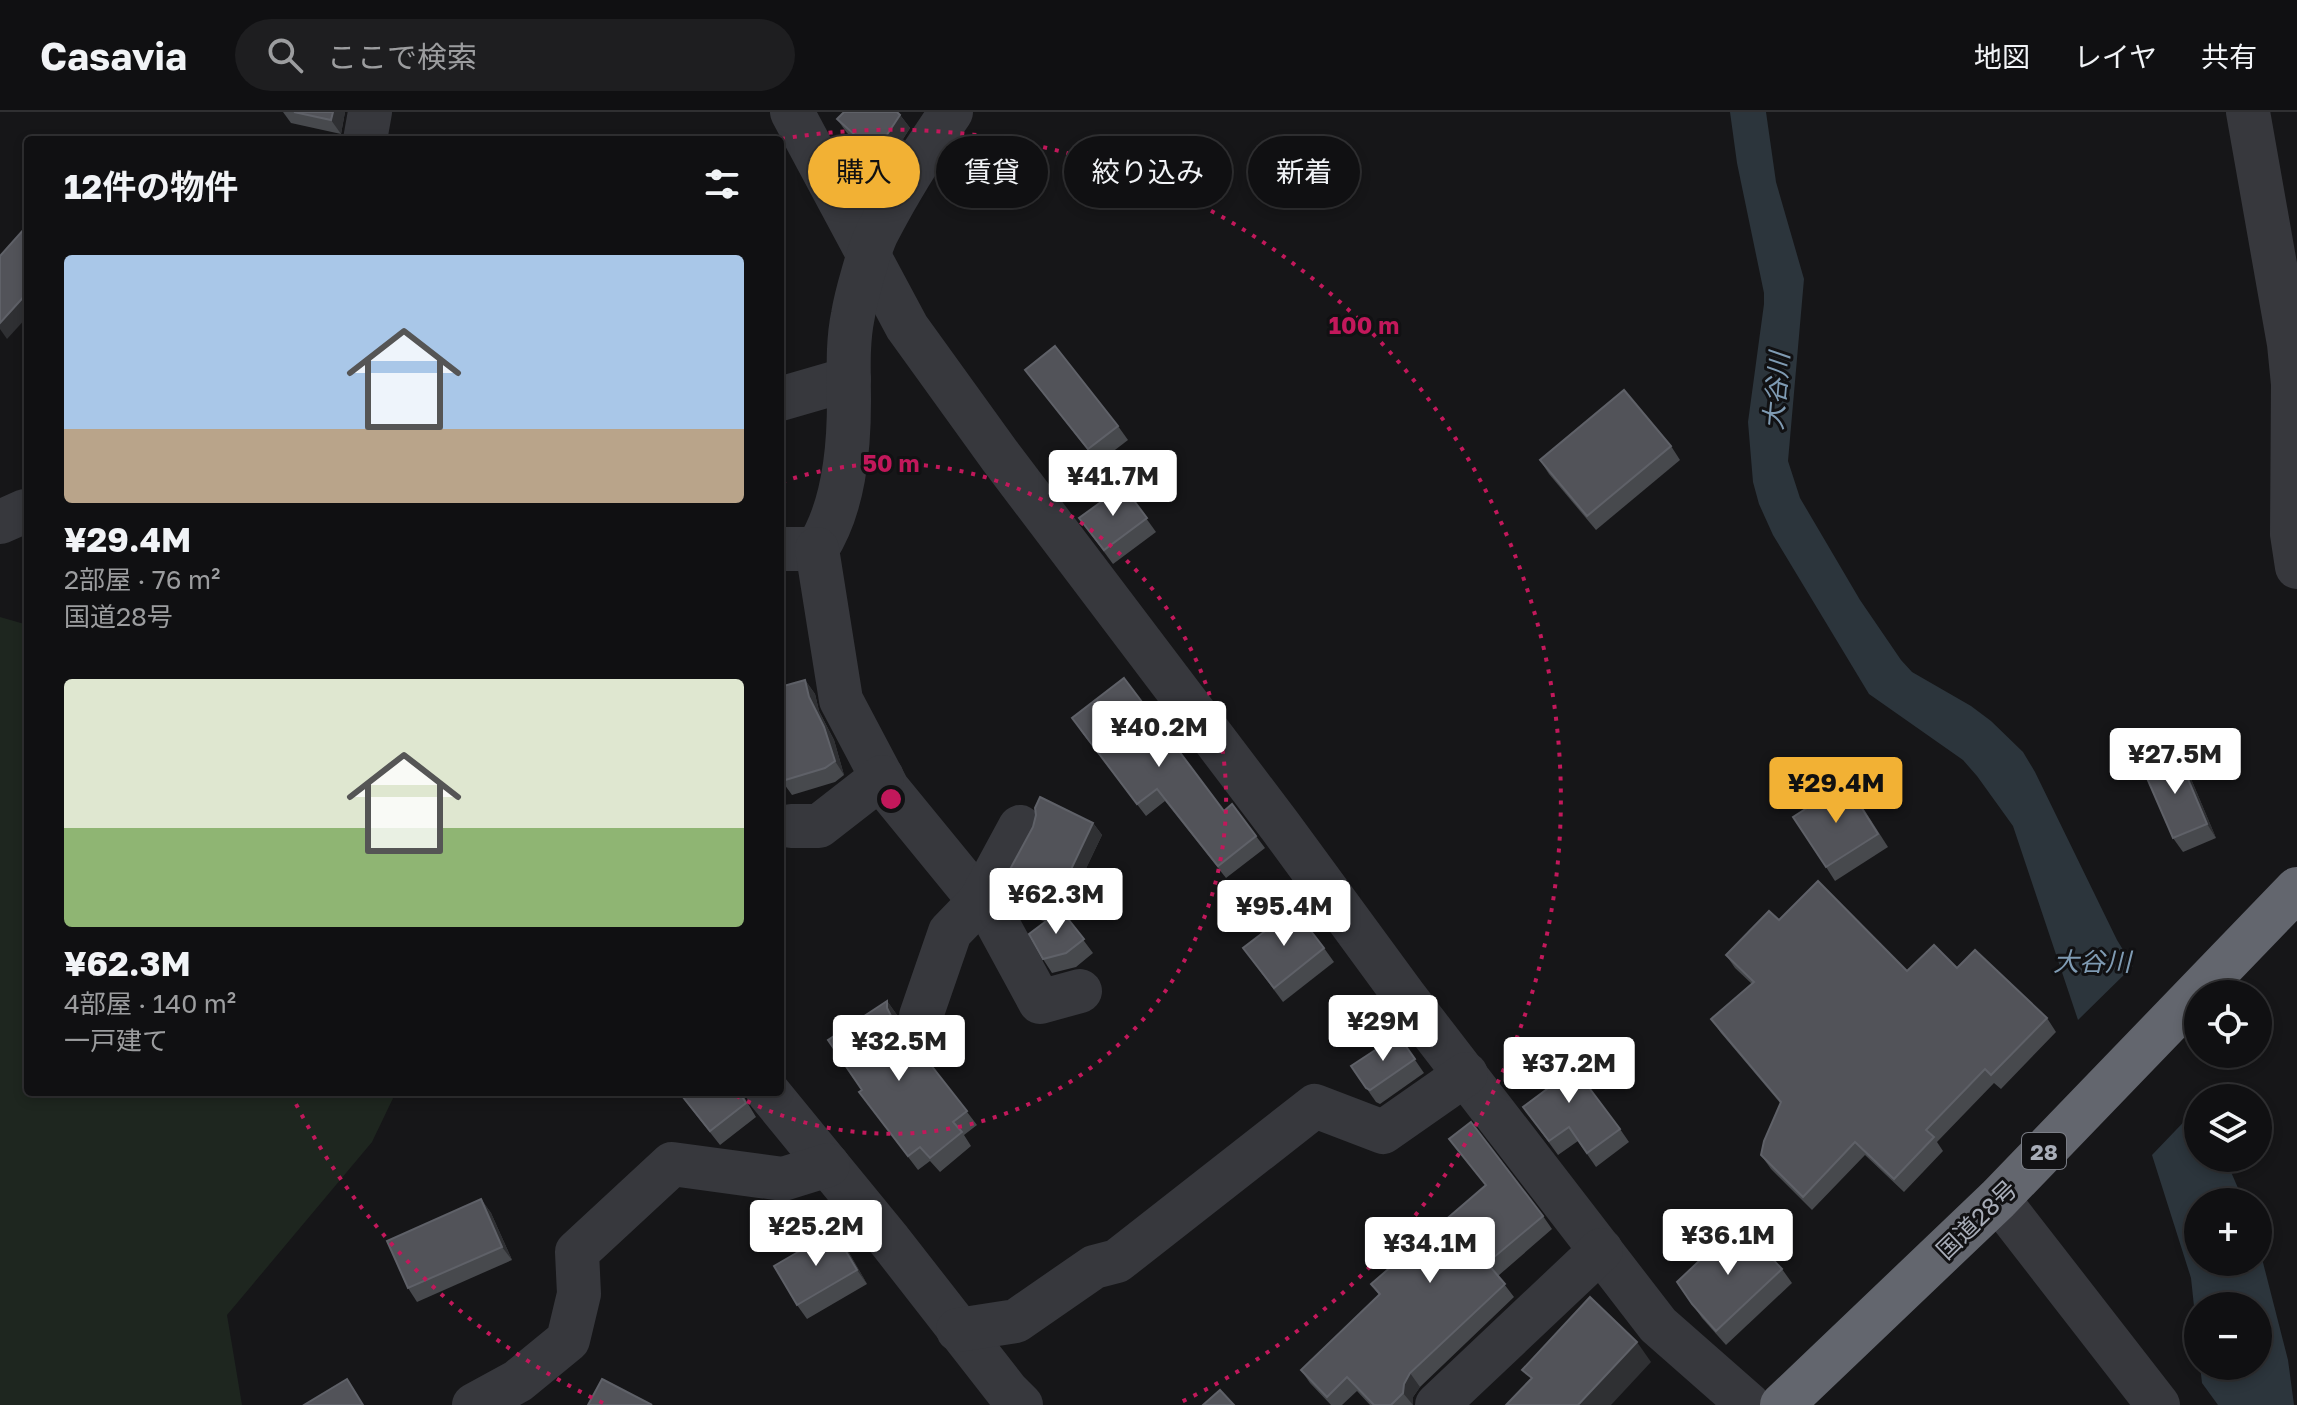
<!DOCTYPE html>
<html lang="ja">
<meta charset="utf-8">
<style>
:root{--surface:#101012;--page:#1e1e20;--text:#f1f3f6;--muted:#9c9d9f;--line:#303032;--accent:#f2b134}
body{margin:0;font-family:"Golos Text","Noto Sans JP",sans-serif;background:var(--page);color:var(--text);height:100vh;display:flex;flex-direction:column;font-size:30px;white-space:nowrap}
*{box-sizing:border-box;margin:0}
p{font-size:26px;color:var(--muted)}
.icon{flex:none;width:44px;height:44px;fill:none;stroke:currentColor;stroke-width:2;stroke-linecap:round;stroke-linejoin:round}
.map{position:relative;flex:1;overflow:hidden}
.panel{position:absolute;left:24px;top:24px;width:760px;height:960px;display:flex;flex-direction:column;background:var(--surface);border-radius:8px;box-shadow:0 4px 12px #0003,0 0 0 2px var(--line)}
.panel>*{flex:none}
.top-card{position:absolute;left:808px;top:24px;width:760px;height:72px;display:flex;gap:16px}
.buttons{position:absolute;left:2184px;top:868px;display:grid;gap:16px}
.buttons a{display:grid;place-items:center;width:88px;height:88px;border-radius:50%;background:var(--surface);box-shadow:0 4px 12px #0003,0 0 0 2px var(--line);font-size:40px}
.price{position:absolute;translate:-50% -68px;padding:0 18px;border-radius:8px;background:#fff;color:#222;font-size:26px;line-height:52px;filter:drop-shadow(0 2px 4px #0008)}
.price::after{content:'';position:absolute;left:50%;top:48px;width:24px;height:18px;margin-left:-12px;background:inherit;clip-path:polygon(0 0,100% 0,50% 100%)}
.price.active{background:var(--accent);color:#111}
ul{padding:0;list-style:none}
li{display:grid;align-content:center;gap:16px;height:424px;padding:0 40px}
li span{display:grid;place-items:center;height:248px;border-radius:8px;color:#555}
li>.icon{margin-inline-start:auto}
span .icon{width:144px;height:144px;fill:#fffc;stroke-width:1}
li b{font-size:34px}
h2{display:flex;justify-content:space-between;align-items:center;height:96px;padding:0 40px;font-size:34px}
.pill{padding:0 28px;border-radius:36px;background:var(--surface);box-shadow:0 4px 12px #0003,0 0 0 2px var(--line);font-size:28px;line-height:72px}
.pill.active{background:var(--accent);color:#111}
header{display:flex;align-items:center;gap:48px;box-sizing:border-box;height:112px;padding:0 40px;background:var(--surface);border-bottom:2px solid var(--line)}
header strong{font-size:38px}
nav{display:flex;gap:44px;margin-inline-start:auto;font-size:28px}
.search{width:560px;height:72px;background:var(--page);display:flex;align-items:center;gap:20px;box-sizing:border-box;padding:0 28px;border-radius:44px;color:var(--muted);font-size:30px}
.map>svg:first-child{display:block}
.green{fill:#1e261f}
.water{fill:#2c353c}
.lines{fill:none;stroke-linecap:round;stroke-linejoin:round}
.minor{stroke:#37383d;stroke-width:44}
.highway{stroke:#63666e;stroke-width:44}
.wall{fill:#47494d}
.shaded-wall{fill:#2f3033}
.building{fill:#525359;stroke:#5f6168;stroke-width:2}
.ring{fill:none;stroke:#c2185b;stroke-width:4;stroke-dasharray:4 8}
.labels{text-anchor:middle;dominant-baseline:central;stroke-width:6;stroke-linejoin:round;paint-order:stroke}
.shield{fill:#111113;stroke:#7b7e86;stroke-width:2}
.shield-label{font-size:22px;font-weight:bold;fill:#a8adb8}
.street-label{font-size:24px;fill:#a8adb8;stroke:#111113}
.water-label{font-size:26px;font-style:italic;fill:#7f9bb3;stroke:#111113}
.centre{fill:#c2185b;stroke:#111113;stroke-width:4}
.ring-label{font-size:24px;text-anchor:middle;font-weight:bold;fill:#c2185b;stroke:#111113;stroke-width:6;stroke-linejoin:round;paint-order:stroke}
</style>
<header>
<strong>Casavia</strong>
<div class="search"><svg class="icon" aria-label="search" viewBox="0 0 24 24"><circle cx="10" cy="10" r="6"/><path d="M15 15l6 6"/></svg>ここで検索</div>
<nav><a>地図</a><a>レイヤ</a><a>共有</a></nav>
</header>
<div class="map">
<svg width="2297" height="1293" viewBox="0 0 2297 1293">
<rect width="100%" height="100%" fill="#161618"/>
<path class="green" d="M0,505L28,513V980H396L372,1030L227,1203L242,1293H0Z"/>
<g class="water">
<path d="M1730,0H1766L1776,70L1804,167L1788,349L1800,386L1860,488L1901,548L1912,560L1971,594L1991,609L2023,640L2035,660L2117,828L2133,854L2078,908L2013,714L1977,664L1963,648L1869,582L1773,423L1759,392L1753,370L1748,310L1764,192V181L1737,51Z"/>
<path d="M2198,995V1046H2225L2244,1090H2198V1150H2258V1131L2288,1248L2294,1293H2218L2202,1271L2200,1254H2258V1194H2198V1232L2191,1166L2152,1043Z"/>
</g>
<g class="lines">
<g class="minor">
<path d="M792,0L907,215L1000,344L1280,714L1406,886L1658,1213L1749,1293"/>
<path d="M2248,0L2289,232L2293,272L2292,422L2297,455"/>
<path d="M365,28L370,0"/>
<path d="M780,287L849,267"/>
<path d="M0,410L25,399L28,400"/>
<path d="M780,437H817C844,395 849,338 849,289C849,261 847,232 853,203C856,184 869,138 877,121C898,80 925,37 951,0"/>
<path d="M817,437L841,588L888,677L996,809L1040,890L1080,879"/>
<path d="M791,714H819L882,665"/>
<path d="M921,904L950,820L980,789L1020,715"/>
<path d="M768,980L890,1129L1007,1279L1021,1293"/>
<path d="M1998,1087L2158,1293"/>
<path d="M958,1218L1016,1209L1094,1155L1117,1149L1315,994L1383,1020L1466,962"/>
<path d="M474,1293L518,1269L568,1228L579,1182L577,1140L672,1052L783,1067L828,1053"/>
<path d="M1437,1293L1601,1138"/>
</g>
<path class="highway" d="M1782,1293L1998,1087L2297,777"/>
</g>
<g class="wall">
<path d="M283,0H345L341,22L291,11Z"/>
<path d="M900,3L910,16L885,55L847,21L837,7Z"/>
<path d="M1025,258L1118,314L1128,328L1098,351Z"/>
<path d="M1671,334L1680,348L1596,418L1549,362L1540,348Z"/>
<path d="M1123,374L1156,420L1113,452L1079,406Z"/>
<path d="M805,568L815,582L819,599L834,628L844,663L835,670L792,683L782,669Z"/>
<path d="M1080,618L1224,699L1232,692L1265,736L1226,766L1165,689L1146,704Z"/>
<path d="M2177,641L2186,655L2216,726L2183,740L2173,726Z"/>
<path d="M1856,685L1888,735L1835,769L1826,755Z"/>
<path d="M1093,711L1102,723L1064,802L1093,841L1076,855L1052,861L1043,847L1045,810L1018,797L1001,774Z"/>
<path d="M1779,808L1907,859L1957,856L2047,906L2056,920L2001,977L1994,971L1937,1030L1943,1039L1904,1080L1865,1043L1812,1098L1771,1057L1761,1043L1781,992L1721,921L1711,907L1752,872L1735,856L1726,843Z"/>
<path d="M1243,836H1324L1334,850L1283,890Z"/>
<path d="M887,889L897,903V909L909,917L919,931L916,933L977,1013L964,1023L971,1034L940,1060L930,1049L918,1058L859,980L862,978Z"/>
<path d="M1398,923L1424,961L1380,992L1376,990L1351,954Z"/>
<path d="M678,980H744V985L756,1005L720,1033Z"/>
<path d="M1523,995L1620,1017L1629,1030L1596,1055L1578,1029L1558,1043Z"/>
<path d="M1449,1027L1543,1104L1552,1117L1498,1164L1514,1185L1420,1275L1413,1285V1293H1370L1357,1279L1342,1293H1331L1310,1271L1301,1258L1379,1183L1371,1172L1486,1074Z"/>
<path d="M481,1087L491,1101L512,1148L417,1190L408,1176Z"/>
<path d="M844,1132L867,1172L807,1207L797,1193Z"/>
<path d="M1782,1157L1792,1171L1726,1233L1702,1206L1677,1170Z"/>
</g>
<g class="shaded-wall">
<path d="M333,0H345L341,22L331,8Z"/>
<path d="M900,3L910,16L885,55L875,41Z"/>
<path d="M28,180V204L7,227L0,217V211Z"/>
<path d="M805,568L815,582L819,599L834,628L844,663L835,649L809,585Z"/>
<path d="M2177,641L2186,655L2216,726L2207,712Z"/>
<path d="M1093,711L1102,723L1058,816L1049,804Z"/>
<path d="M887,889L897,903V910L892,906L887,896Z"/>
<path d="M481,1087L491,1101L512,1148L502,1135Z"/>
<path d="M834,1119L844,1132L867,1172L857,1158Z"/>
<path d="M1637,1230L1651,1250L1611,1293H1578Z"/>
<path d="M1410,1261L1420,1275L1413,1285V1293L1403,1281L1404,1272Z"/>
</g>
<g class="building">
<path d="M294,0H333L331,8Z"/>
<path d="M844,0H897L900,3L875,41L837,7Z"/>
<path d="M24,117L28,120V180L0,211V144Z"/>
<path d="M1055,234L1118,314L1088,337L1025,258Z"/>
<path d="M1624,278L1671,334L1587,404L1540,348Z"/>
<path d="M1123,374L1147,406L1104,438L1079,406Z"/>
<path d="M1124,566L1224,699L1232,692L1256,724L1218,754L1157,677L1137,692L1072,606Z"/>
<path d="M805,568L809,585L824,615L835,649L825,656L782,669L780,663V575Z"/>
<path d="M2177,641L2207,712L2173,726L2143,657Z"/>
<path d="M1846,671L1878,722L1826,755L1793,705Z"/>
<path d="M1040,685L1093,711L1049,804L1009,785L1001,774L1033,715L1036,703L1035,696Z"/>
<path d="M1818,769L1907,859L1934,833L1957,856L1975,838L2047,906L1991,963L1985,957L1926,1018L1934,1025L1894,1067L1855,1030L1803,1085L1761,1043L1764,1029L1781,990L1711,907L1754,870L1726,843L1769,799L1779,808Z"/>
<path d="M1294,797L1324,836L1274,876L1243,836Z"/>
<path d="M1061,798L1084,827L1066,841L1043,847L1029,822Z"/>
<path d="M887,889V896L892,906L909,917L905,920L967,999L953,1010L962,1020L930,1046L920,1035L908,1044L859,980L862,978L828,928Z"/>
<path d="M1398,923L1415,947L1370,978L1366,976L1351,954Z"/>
<path d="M1560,937L1620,1017L1587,1041L1569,1015L1549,1029L1523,995L1547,977L1533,959Z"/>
<path d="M679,980H739L746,991L710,1019Z"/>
<path d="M1471,1010L1543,1104L1487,1151L1505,1172L1410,1261L1404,1272L1403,1281L1391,1293H1374L1347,1265L1327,1285L1301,1258L1380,1182L1371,1172L1486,1073L1449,1027Z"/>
<path d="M481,1087L502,1135L408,1176L387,1129Z"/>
<path d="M1739,1111L1782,1157L1716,1219L1692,1192L1677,1170Z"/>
<path d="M834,1119L857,1158L797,1193L774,1154Z"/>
<path d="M1590,1185L1637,1230L1578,1293H1506L1532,1266L1522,1258Z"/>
<path d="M347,1267L363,1293H304Z"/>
<path d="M602,1267L652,1293H588Z"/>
<path d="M1220,1278L1234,1293H1203Z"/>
</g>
<g class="ring">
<path d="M782 370A335 335 0 1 1 731 981"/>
<path d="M603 1291A669 669 0 0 1 290 980M781 27A669 669 0 0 1 1179 1291"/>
</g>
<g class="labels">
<rect class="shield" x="2022" y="1021" width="44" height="36" rx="6"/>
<g class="shield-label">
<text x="2044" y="1039">28</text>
</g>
<g class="street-label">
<text transform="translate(1976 1107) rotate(-44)">国道28号</text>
</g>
<g class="water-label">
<text transform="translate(1776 279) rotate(-85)">大谷川</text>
<text x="2092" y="849">大谷川</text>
</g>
</g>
<circle cx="891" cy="687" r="12" class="centre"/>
<g class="ring-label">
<text x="1364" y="222">100 m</text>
<text x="891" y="360">50 m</text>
</g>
</svg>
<div class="buttons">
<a><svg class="icon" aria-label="locate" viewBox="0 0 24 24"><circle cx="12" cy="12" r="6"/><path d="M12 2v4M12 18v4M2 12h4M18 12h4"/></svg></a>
<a><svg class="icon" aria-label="layers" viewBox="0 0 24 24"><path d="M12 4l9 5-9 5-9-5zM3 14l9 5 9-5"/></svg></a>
<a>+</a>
<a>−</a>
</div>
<b class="price" style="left:1113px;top:406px">¥41.7M</b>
<b class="price" style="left:1159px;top:657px">¥40.2M</b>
<b class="price" style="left:2175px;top:684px">¥27.5M</b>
<b class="price active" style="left:1836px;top:713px">¥29.4M</b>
<b class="price" style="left:1056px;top:824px">¥62.3M</b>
<b class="price" style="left:1284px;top:836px">¥95.4M</b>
<b class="price" style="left:1383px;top:951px">¥29M</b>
<b class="price" style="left:899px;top:971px">¥32.5M</b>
<b class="price" style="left:1569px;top:993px">¥37.2M</b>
<b class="price" style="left:816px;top:1156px">¥25.2M</b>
<b class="price" style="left:1728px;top:1165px">¥36.1M</b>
<b class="price" style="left:1430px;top:1173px">¥34.1M</b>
<div class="top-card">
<a class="pill active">購入</a>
<a class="pill">賃貸</a>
<a class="pill">絞り込み</a>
<a class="pill">新着</a>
</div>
<section class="panel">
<h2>12件の物件<svg class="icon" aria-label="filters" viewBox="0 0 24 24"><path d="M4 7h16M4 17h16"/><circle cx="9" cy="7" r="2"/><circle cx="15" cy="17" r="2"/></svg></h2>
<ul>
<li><span style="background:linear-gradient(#a9c7e8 70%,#b9a48a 0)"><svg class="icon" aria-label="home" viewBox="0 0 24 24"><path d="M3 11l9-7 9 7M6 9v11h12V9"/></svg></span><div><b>¥29.4M</b><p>2部屋 · 76 m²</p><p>国道28号</p></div></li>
<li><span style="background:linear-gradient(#dfe7d0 60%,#8fb573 0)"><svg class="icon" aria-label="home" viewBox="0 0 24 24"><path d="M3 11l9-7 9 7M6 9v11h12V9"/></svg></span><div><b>¥62.3M</b><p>4部屋 · 140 m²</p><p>一戸建て</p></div></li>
</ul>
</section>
</div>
